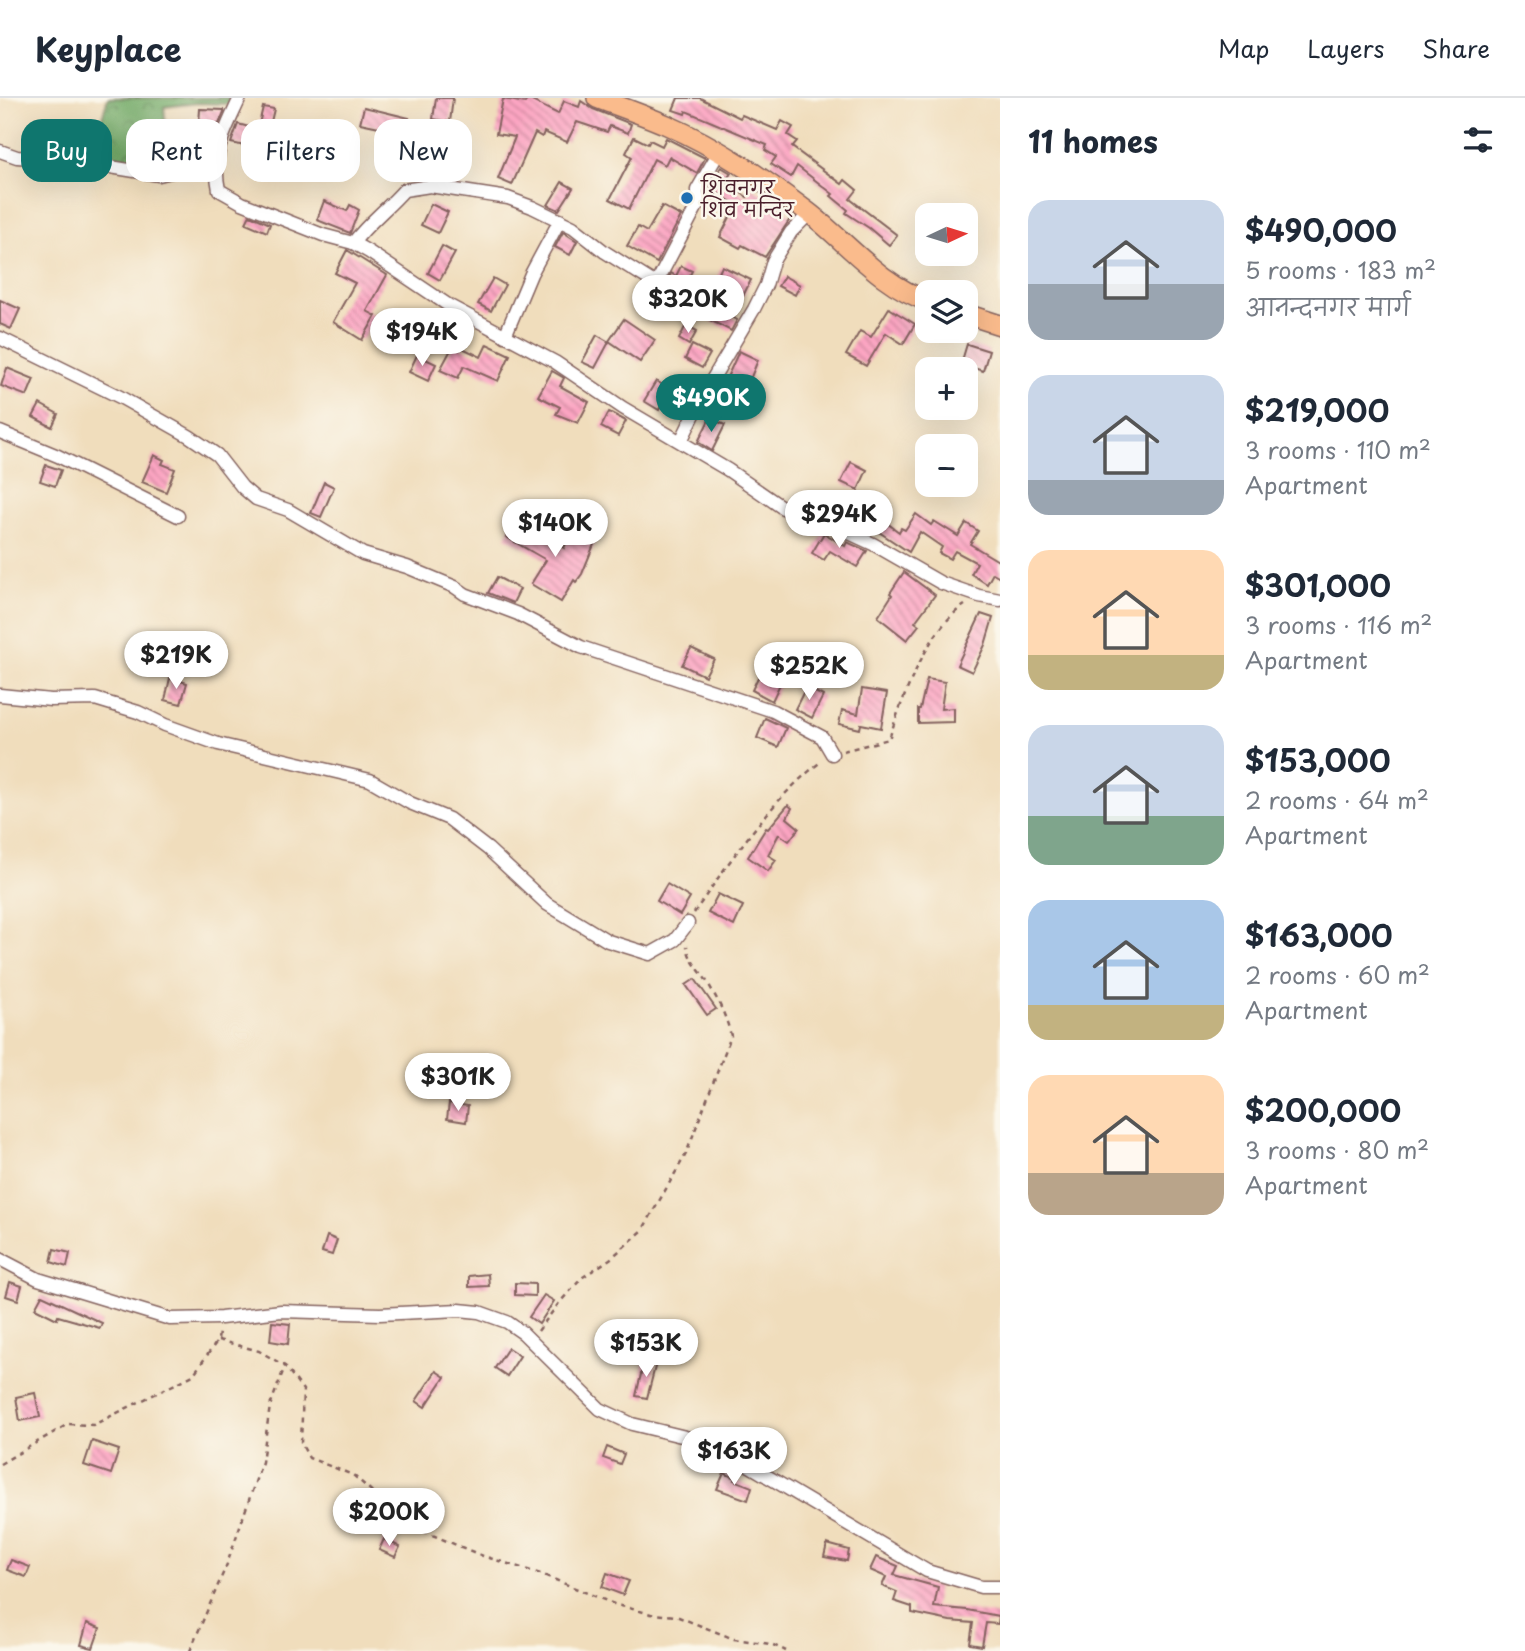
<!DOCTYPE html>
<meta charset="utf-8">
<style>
:root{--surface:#fff;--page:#f2f2f3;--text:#1f2937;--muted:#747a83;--line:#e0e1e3;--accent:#0f766e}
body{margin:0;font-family:"Playpen Sans","Playpen Sans Deva",sans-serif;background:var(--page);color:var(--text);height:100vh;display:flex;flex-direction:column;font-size:26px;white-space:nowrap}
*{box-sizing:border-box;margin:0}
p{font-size:23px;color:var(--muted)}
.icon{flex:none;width:38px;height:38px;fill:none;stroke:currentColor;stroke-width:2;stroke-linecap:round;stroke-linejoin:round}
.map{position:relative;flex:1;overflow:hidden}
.details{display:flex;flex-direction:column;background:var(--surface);width:525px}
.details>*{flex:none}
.hud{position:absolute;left:21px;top:21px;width:665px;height:63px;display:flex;gap:14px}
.needle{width:46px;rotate:86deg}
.tools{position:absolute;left:915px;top:105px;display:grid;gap:14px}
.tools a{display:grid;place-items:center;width:63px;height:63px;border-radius:14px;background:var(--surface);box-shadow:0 7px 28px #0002;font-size:35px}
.price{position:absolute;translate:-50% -60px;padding:0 16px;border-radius:24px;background:#fff;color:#222;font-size:23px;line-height:46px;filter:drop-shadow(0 2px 4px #0008)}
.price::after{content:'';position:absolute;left:50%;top:42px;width:21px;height:16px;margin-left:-10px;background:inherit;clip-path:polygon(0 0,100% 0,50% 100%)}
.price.on{background:var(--accent);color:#fff}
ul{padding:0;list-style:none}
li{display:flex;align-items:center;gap:21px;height:175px;padding:0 28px}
li span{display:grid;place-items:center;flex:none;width:196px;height:140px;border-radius:21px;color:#555}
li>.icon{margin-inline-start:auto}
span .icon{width:84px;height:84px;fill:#fffc;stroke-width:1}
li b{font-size:30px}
h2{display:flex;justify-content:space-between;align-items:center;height:84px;padding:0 28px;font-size:30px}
.pill{padding:0 24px;border-radius:21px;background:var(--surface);box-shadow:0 7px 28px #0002;font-size:24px;line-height:63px}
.pill.on{background:var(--accent);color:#fff}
header{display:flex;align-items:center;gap:42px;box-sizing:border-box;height:98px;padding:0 35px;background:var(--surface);border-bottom:2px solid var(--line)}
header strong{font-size:33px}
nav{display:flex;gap:38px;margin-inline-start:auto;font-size:24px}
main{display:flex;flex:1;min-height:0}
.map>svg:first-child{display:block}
.forest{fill:url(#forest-crowns);stroke:#5e6449;stroke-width:2}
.building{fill:url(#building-back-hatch)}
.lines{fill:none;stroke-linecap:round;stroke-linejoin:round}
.street-casing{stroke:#84625e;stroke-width:15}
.primary-casing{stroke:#84625e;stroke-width:22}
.path{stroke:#84625e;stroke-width:2.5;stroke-dasharray:5 5;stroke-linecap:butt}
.street{stroke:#fff;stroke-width:12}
.primary{stroke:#fabb8c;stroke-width:19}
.poi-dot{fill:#1f6fb2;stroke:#fbf7ec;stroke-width:2.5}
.labels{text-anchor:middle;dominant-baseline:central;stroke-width:5;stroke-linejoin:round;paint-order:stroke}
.poi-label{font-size:19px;fill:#4a1f2b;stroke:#fbf7ec;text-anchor:start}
</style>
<header>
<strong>Keyplace</strong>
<nav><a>Map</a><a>Layers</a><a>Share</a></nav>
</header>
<main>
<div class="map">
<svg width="1000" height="1553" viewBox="0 0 1000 1553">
<defs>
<pattern id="forest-crowns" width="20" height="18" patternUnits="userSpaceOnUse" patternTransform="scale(1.75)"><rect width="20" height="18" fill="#73aa67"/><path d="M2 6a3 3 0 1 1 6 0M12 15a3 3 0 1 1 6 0" fill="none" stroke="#608a55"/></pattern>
<pattern id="building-back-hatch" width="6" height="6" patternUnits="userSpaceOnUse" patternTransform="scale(1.75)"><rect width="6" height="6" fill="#fca5c2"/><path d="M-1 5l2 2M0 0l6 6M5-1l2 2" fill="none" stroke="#ce869e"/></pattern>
</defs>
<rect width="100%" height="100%" fill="#fbf7ec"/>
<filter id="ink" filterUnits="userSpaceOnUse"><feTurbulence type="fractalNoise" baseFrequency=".0143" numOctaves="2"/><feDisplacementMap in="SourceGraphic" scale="14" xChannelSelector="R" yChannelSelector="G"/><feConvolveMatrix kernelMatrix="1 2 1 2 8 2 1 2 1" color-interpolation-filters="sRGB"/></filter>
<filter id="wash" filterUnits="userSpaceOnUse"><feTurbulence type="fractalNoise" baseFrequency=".00686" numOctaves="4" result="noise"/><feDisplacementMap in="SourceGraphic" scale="28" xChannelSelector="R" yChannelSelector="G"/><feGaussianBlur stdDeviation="1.57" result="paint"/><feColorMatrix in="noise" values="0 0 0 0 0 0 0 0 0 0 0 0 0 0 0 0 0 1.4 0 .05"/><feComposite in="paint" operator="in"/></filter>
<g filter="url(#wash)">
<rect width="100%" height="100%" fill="#f0ddbc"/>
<path class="forest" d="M108,0H230L228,6L197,5L164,9L166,30L183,40L203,32L221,33L207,64L152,70L102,60L100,26Z"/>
<g id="blocks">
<g class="building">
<path d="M436,0H453L450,24L433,21Z"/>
<path d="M678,0H700L740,20L742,17L777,32L782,23L793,29L788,37L797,43L792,49L842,86L845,82L857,92L850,101L897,137L889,147L869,130L846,115L848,112L831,98L833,96L797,68L791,79L771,66L776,59L765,52L767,47L686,13L685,16L673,12Z"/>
<path d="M503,1L525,5L528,1L558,16L564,3L579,9L581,3L593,11L631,26L628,35L610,28L607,34L577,24L567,44L544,34L542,39L535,35L512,87L498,81L515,39L496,36Z"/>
<path d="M263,9L274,11L270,28L259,26Z"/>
<path d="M364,9L409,20L403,38L383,32L384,30L360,25Z"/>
<path d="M200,11L224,12V14L219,26H199Z"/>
<path d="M238,26L249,29L245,48L231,45Z"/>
<path d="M634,39L648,46L650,42L662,48L666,40L705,60L697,75L669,59L665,67L654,61L629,111L610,101L632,59L626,55Z"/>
<path d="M721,69L731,75L725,84L747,99L752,89L792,118L765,159L742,147L740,150L720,139L736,107L709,89Z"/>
<path d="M562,84L573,90L559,112L548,107Z"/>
<path d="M324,103L347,113L350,107L359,112L350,135L317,122Z"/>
<path d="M431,106L448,114L438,135L421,127Z"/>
<path d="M662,108L681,118L657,165L627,148L638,129L647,134Z"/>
<path d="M250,117L270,126L267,134L246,125Z"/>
<path d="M563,134L577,143L570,157L555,149Z"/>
<path d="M442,148L455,155L440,182L428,175Z"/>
<path d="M347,152L387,177L367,213L376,218L362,242L333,224L355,185L335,175Z"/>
<path d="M681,168L692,173L674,207L671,206L665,221L652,216L659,199L656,198L658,194L664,190L671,175L676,178Z"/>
<path d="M722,168L751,182L743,198L715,184Z"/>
<path d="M784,178L800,187L795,197L778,188Z"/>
<path d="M493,180L505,187L491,213L478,206Z"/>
<path d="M0,202L20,211L11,231L0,226Z"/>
<path d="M710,208L737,222L731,233L704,219Z"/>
<path d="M889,210L915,226L903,246L886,235L866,268L846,257L860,233L871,239Z"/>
<path d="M624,221L655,242L640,264L609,243Z"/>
<path d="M686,227L697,233L689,247L679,241Z"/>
<path d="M597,237L609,244L595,270L582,264Z"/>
<path d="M454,246L481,259L487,246L510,257L498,283L464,268L458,280L440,272Z"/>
<path d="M967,246L989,253L983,273L961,266Z"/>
<path d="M692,247L710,256L702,270L685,261Z"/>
<path d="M739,253L758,262L744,296L724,286Z"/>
<path d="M417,257L436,266L428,283L409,274Z"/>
<path d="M7,270L34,281L27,298L1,288Z"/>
<path d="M552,273L564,280L560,288L589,304L578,325L556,316L560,309L538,298Z"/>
<path d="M656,283L670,291L659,312L644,303Z"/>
<path d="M40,306L58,316L52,329L33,319Z"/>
<path d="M609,314L626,323L618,338L601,329Z"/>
<path d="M710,320L725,327L712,353L698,344Z"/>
<path d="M154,357L164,362L162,366L175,371L166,394L142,384Z"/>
<path d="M851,364L867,372L858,392L841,384Z"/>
<path d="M46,367L61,372L55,388L40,383Z"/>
<path d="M324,384L334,389L321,419L311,415Z"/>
<path d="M916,416L931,427L934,423L958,438L966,425L978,433L970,446L1000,464V479L993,475L987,486L971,476L977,465L955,453L950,461L939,455L942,449L920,434L909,454L873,430L880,420L899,434L901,430L905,432Z"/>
<path d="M514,425H519L564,450L571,434L595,444L582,476L576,484L574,482L561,504L531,486L546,462L506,439Z"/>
<path d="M824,435L845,448L847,444L867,453L857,469L830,453L824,462L812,455Z"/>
<path d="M904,474L935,497L915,524L919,527L907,542L878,519L892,497L890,495Z"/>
<path d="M497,479L520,491L513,505L488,495Z"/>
<path d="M981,516L993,520L985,547L972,574L957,567Z"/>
<path d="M691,550L714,561L705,578L682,567Z"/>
<path d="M760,575L780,586L772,603L752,592Z"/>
<path d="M170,580L187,585L181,606L165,602Z"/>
<path d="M927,581L945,584L941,611L954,610V624L918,625V611H920Z"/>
<path d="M806,589L823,598L812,620L795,611Z"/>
<path d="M862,591L887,595L881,630L861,626L860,631L839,626L842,612L858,616Z"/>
<path d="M765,620L786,630L778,649L757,640Z"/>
<path d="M788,707L792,710L787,720L799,730L789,743L779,736L768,757L776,762L768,773L748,759L766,730L768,731Z"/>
<path d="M667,786L690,800L680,817L657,803Z"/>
<path d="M718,796L743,808L734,828L708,815Z"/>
<path d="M695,881L716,911L707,917L686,887Z"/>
<path d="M449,1005L468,1008L466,1024L447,1021Z"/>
<path d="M327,1138L337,1142L332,1157L322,1154Z"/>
<path d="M54,1151L70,1155L67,1169L51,1164Z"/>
<path d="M488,1176L489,1188L469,1189V1178Z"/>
<path d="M10,1184L22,1188L18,1202L6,1198Z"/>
<path d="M515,1185L535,1186V1198L515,1197Z"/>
<path d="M42,1197L102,1225L100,1230L58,1218L57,1221L35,1210Z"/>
<path d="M544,1197L554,1203L539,1226L529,1219Z"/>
<path d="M272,1224L290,1226L288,1246L270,1243Z"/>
<path d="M508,1250L520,1258L507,1278L495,1270Z"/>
<path d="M644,1263L656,1265L647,1300L636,1298Z"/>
<path d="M436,1273L445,1279L425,1309L416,1303Z"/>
<path d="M35,1295L40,1319L20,1323L16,1299Z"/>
<path d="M92,1343L119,1352L111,1376L84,1367Z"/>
<path d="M607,1349L624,1356L620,1366L603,1360Z"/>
<path d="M724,1375L735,1380L734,1382L752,1389L748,1402L717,1391Z"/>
<path d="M384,1441L400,1449L395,1459L379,1452Z"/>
<path d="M827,1446L849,1452L847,1463L824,1459Z"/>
<path d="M876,1459L898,1468L894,1477L938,1489L934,1509L967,1512L999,1518L998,1526L986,1525L982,1548L970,1546L973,1525L950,1523L912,1515V1509L894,1503L897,1494L882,1488L886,1479L870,1472Z"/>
<path d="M11,1462L30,1469L26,1479L7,1472Z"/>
<path d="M607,1475L629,1483L623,1497L602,1489Z"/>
<path d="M87,1525L100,1530L93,1550L81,1547Z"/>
</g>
</g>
</g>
<g filter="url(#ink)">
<use href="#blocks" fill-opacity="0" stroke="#84625e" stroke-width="2"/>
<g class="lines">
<g class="street-casing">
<g id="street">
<path d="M240,0C225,33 211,55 219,92L242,105L323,137L353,145L369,154L448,207L555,264L623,310L728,372L783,410L819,421L873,446L941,485L979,498L1000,502"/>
<path d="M0,53L17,59L74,63L159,77L183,71L214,72"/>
<path d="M353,145C368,125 387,111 404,92L430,88L508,100L532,109L573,129L605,154L656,186L699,104L697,92L719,54"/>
<path d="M505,238L531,176L560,122"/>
<path d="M0,240L120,299L189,338L217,357L242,389L256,401L288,412L363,456L407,469L455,489L465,496L518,516L581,549L773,613L822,639L832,656"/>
<path d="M0,334L58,358L178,418"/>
<path d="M681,343L706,292L754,211L766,187L773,163L791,134L810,115"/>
<path d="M0,597L51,602L95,601L138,614L165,627L218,646L370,682L410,705L449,721L488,751L547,806L608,843L650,856L675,842L688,825"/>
<path d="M0,1161L38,1181L170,1221L221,1220L281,1213L380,1216L459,1212L479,1214L507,1224L523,1235L600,1311L632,1326L702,1343L733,1358L927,1473L981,1489H1000"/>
</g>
</g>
<g class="primary-casing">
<g id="primary">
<path d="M597,0C621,9 644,17 667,27C718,49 764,81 808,114C847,144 880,187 928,203"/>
<path d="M966,216L1000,227"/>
</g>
</g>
<g class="path">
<path d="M843,653L889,641C902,601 928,530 965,507"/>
<path d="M694,815C728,765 773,699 822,663"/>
<path d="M538,1233L559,1205L583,1179L610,1161L642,1133L686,1056L731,938C726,917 717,900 706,882C698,870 689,862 687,848"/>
<path d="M218,1242L259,1253L285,1268L303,1292L301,1345L309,1360L353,1377L413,1429L483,1458L541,1476L614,1506L651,1516L676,1518L734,1541L771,1546L786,1553"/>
<path d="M0,1366L68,1326L93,1327L193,1277L218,1242L219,1234"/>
<path d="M190,1553L227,1466L262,1364L270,1308L285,1268"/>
</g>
<use href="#street" class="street"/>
<use href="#primary" class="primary"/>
</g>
</g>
<circle class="poi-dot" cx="687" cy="100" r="7"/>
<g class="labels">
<g class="poi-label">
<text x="701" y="89">शिवनगर<tspan x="701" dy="22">शिव मन्दिर</tspan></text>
</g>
</g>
</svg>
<div class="tools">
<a><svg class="needle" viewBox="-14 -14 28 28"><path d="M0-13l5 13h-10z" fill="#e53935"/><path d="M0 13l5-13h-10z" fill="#747a83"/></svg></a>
<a><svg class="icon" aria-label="layers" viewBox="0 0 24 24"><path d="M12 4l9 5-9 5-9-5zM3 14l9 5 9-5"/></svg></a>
<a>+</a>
<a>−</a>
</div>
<b class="price" style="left:688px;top:237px">$320K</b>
<b class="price" style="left:422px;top:270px">$194K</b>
<b class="price on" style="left:711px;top:336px">$490K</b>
<b class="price" style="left:839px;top:452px">$294K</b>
<b class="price" style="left:555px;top:461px">$140K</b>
<b class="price" style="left:176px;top:593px">$219K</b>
<b class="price" style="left:809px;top:604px">$252K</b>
<b class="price" style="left:458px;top:1015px">$301K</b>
<b class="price" style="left:646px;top:1281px">$153K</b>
<b class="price" style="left:734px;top:1389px">$163K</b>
<b class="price" style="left:389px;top:1450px">$200K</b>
<div class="hud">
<a class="pill on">Buy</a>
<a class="pill">Rent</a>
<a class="pill">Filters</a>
<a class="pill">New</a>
</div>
</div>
<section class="details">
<h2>11 homes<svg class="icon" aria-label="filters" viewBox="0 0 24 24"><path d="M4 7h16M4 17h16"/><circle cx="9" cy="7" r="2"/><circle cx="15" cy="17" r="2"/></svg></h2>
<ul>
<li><span style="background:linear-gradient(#c9d6e8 60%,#9aa5b1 0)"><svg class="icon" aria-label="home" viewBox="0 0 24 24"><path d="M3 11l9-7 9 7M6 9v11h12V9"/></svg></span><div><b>$490,000</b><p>5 rooms · 183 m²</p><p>आनन्दनगर मार्ग</p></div></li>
<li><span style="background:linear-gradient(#c9d6e8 75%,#9aa5b1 0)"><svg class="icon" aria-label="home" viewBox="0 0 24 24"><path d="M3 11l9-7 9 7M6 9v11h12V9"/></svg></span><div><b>$219,000</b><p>3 rooms · 110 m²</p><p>Apartment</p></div></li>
<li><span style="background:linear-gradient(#ffd9b3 75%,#c2b280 0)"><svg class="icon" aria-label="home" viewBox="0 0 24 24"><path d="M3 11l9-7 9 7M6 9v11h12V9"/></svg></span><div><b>$301,000</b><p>3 rooms · 116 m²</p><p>Apartment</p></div></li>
<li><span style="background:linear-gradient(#c9d6e8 65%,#7fa58c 0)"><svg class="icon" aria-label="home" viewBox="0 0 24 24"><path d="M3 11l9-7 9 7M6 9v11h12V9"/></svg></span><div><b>$153,000</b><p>2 rooms · 64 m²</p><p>Apartment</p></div></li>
<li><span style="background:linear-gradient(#a9c7e8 75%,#c2b280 0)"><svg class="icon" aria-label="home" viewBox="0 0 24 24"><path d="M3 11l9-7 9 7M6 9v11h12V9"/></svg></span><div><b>$163,000</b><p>2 rooms · 60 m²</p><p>Apartment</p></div></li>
<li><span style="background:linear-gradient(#ffd9b3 70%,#b9a48a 0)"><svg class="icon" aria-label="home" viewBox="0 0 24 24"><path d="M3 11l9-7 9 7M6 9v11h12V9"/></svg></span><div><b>$200,000</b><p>3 rooms · 80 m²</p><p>Apartment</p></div></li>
</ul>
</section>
</main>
